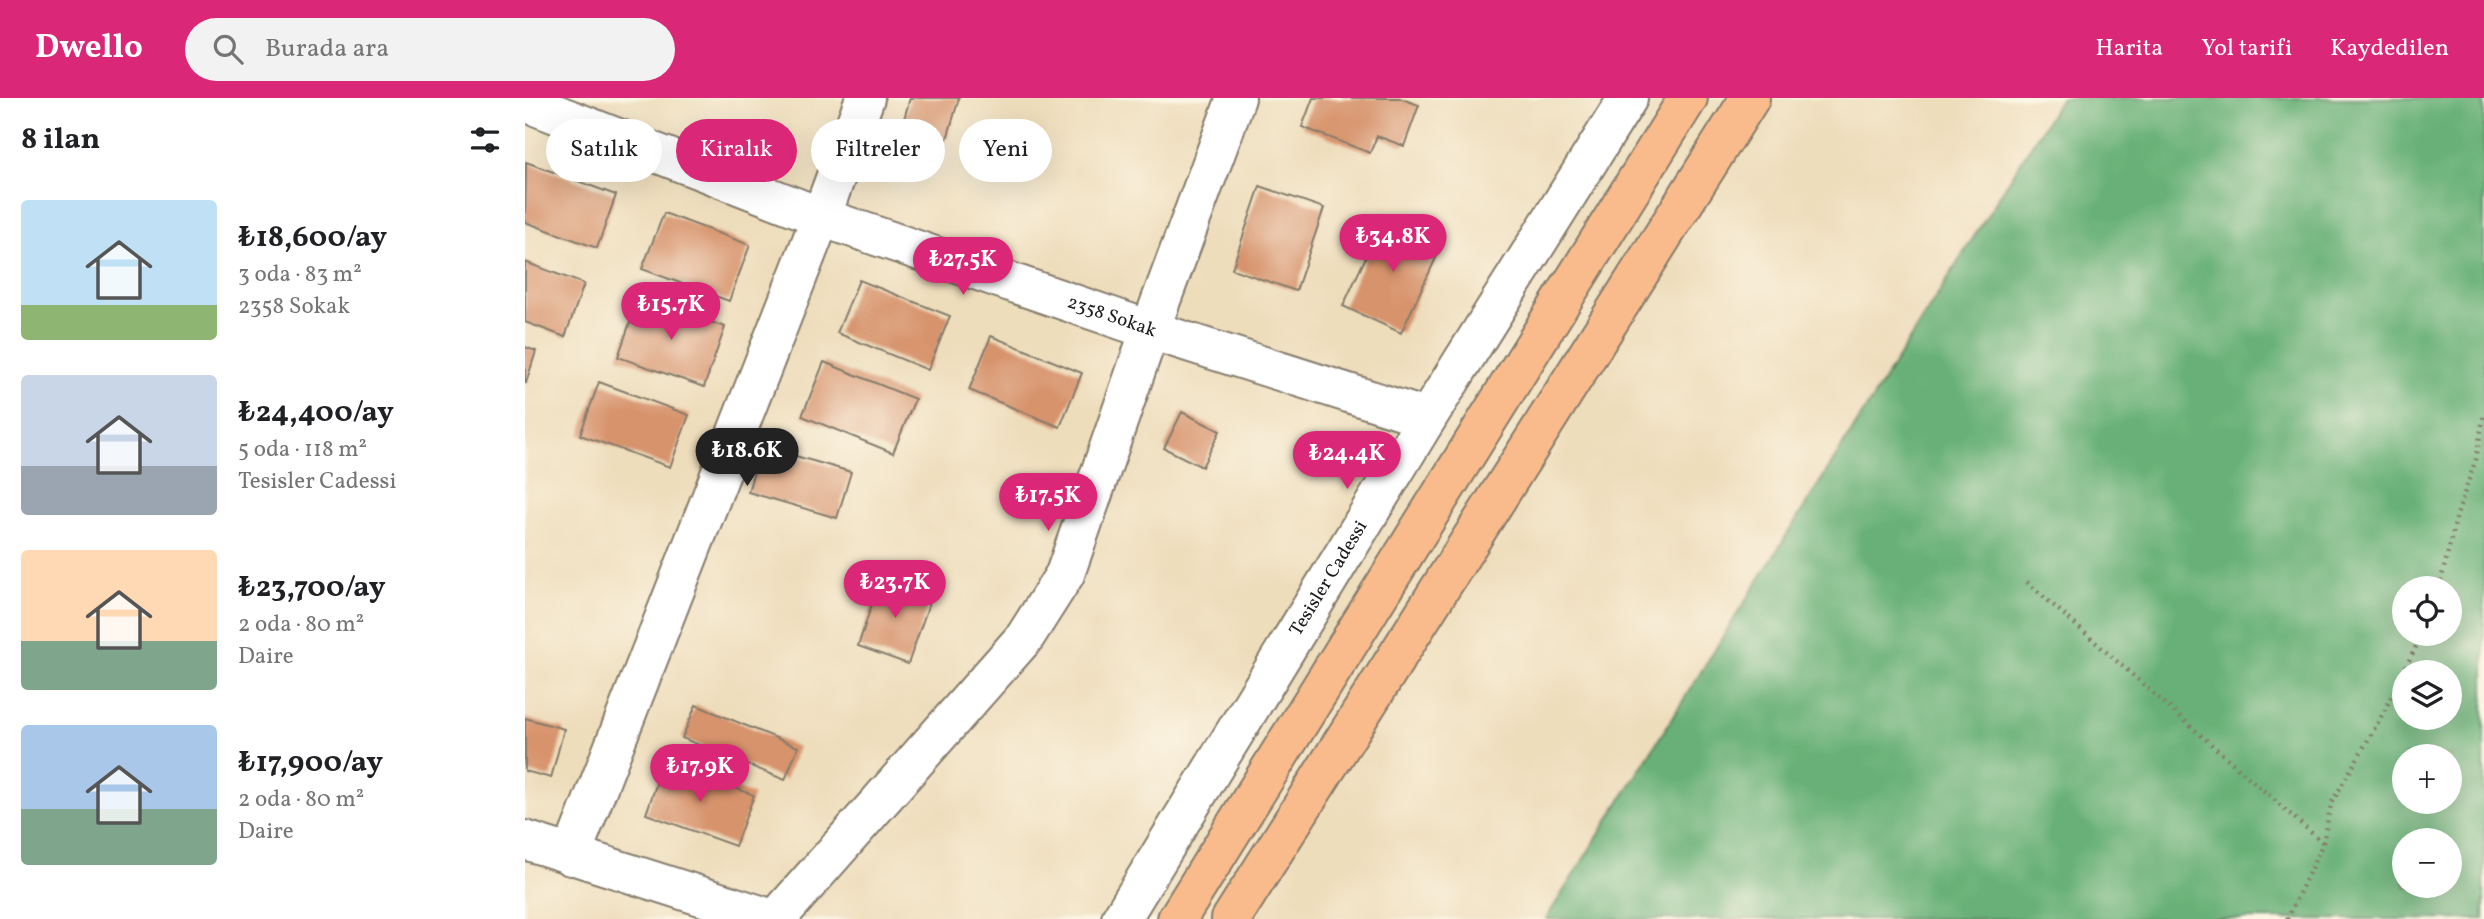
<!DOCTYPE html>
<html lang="tr">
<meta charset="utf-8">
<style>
:root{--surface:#fff;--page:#f2f2f2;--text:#202124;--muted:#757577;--accent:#db2777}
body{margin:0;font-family:Vollkorn,serif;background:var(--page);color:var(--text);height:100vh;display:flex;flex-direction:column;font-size:26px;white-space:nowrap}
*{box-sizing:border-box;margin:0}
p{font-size:23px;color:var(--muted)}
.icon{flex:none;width:38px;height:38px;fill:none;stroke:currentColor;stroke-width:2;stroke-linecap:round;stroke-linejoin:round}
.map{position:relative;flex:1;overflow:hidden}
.side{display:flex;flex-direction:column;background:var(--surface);width:525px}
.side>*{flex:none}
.hud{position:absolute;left:21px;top:21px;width:665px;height:63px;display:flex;gap:14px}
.fabs{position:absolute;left:1867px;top:478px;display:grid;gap:14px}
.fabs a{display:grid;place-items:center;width:70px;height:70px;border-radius:50%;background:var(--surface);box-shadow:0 7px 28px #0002;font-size:35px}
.price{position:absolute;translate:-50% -60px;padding:0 16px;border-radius:24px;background:var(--accent);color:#fff;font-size:23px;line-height:46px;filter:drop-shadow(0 2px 4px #0008)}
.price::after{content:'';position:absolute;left:50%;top:42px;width:21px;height:16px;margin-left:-10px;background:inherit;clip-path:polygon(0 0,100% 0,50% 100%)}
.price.on{background:#222;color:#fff}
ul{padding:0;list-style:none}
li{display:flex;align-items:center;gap:21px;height:175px;padding:0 21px}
li span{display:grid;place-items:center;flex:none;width:196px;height:140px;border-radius:7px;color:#555}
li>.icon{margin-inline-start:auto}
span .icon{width:84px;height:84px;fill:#fffc;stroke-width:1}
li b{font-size:30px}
h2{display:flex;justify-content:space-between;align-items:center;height:84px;padding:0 21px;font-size:30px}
.pill{padding:0 24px;border-radius:32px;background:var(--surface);box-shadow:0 7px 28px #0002;font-size:24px;line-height:63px}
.pill.on{background:var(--accent);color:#fff}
header{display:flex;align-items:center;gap:42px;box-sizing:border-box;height:98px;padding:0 35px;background:var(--accent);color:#fff}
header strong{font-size:33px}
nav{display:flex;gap:38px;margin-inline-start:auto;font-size:24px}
.search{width:490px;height:63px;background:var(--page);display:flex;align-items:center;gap:18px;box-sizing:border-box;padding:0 24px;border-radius:38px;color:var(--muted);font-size:26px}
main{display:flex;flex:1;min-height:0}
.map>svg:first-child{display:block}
.forest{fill:#68b077;stroke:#42664a;stroke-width:2;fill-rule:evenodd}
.building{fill:#d7936c}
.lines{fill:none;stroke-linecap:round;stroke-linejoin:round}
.minor-casing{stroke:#857c6c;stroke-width:42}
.major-casing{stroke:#857c6c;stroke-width:42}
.path{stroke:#857c6c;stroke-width:4.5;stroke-dasharray:2 5;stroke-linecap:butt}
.minor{stroke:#fff;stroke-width:38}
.major{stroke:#fabb8c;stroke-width:38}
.labels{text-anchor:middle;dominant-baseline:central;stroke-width:6;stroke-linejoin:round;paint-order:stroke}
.street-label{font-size:19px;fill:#1c1c1c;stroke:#fcf5e5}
</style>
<header>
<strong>Dwello</strong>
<div class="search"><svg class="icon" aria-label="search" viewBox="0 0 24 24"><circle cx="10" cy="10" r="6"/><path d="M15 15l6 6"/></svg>Burada ara</div>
<nav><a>Harita</a><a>Yol tarifi</a><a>Kaydedilen</a></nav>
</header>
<main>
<section class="side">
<h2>8 ilan<svg class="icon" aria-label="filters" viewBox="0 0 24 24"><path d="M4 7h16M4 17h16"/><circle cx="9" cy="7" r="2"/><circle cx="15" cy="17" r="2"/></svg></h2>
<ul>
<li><span style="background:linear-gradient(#bfe0f5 75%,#8fb573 0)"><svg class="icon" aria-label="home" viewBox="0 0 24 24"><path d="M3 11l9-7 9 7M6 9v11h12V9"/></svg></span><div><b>₺18,600/ay</b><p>3 oda · 83 m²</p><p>2358 Sokak</p></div></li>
<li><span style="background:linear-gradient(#c9d6e8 65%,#9aa5b1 0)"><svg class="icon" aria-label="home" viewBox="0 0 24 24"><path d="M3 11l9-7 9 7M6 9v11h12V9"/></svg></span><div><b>₺24,400/ay</b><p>5 oda · 118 m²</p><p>Tesisler Cadessi</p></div></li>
<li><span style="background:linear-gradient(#ffd9b3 65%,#7fa58c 0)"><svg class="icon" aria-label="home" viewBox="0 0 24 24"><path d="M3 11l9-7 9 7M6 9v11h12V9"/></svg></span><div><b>₺23,700/ay</b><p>2 oda · 80 m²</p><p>Daire</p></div></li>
<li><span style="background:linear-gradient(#a9c7e8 60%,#7fa58c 0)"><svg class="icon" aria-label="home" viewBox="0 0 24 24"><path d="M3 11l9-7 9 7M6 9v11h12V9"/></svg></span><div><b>₺17,900/ay</b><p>2 oda · 80 m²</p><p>Daire</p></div></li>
</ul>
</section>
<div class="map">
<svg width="1959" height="821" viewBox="0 0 1959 821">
<rect width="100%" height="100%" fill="#fcf5e5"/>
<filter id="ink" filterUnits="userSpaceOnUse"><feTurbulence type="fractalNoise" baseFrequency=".0143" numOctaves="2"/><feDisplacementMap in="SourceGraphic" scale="14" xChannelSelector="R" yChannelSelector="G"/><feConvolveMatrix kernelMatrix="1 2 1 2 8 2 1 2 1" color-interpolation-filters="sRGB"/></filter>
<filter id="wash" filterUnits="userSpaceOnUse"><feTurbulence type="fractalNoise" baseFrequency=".00686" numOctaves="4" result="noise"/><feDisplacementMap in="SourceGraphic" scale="28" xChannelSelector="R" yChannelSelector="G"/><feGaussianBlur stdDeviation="1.57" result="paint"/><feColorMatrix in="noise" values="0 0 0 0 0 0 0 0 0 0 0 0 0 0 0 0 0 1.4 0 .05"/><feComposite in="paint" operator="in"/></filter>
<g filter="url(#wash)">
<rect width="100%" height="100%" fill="#edb"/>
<path class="forest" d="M1536,0H1959V821H1021ZM1880,490H1925V536H1880ZM1880,574H1925V620H1880ZM1880,658H1925V704H1880ZM1880,742H1925V788H1880Z"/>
<g id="blocks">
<g class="building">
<path d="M385,0H434L422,41L377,28Z"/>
<path d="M788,0H874L894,7L879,48L852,38L845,55L777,29Z"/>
<path d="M1,64L91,97L72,150L0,124Z"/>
<path d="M735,88L799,110L771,193L707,171Z"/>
<path d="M139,115L225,147L204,203L117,171Z"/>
<path d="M860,118L918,145L876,235L818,208Z"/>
<path d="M0,164L59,186L40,239L0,224Z"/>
<path d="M334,182L425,218L403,272L312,235Z"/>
<path d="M114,199L200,229L179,289L93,259Z"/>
<path d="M466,238L557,275L535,329L444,292Z"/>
<path d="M0,249L11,253L1,285H0Z"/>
<path d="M299,264L390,301L368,355L277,318Z"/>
<path d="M74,284L164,317L145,369L55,337Z"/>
<path d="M657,314L695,333L677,369L639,350Z"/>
<path d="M236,348L326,374L312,420L223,394Z"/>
<path d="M356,479L407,497L383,566L333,548Z"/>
<path d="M171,607L273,649L260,682L157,640Z"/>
<path d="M0,620L39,631L26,680L0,673Z"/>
<path d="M139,664L229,697L210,748L121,716Z"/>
</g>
</g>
</g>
<g filter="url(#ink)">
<use href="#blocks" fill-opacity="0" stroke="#857c6c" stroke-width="2"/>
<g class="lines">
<g class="minor-casing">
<g id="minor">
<path id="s1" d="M0,4L296,119L625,232L902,320"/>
<path d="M0,742L248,821"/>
<path d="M46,758L296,119L340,0"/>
<path d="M251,821L500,539L540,476L625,232L711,0"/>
<path id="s2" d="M596,821L902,320L1103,0"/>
</g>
</g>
<g class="major-casing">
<g id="major">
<path d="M652,821L1163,0"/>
<path d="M706,821L1225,0"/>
</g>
</g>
<g class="path">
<path d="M1502,484L1798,745"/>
<path d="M1914,490L1932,417L1951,361L1959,315"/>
<path d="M1762,821L1798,745L1806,706L1858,616L1897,536"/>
</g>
<use href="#minor" class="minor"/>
<use href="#major" class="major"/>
</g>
</g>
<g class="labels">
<g class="street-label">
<text stroke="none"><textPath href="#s1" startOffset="625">2358 Sokak</textPath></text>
<text stroke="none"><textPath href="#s2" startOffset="399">Tesisler Cadessi</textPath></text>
</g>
</g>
</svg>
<div class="fabs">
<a><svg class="icon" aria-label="locate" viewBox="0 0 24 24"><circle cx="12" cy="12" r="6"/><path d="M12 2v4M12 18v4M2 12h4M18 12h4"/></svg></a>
<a><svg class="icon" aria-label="layers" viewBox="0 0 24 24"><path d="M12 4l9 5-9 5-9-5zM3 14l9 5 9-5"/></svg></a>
<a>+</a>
<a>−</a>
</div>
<b class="price" style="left:868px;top:176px">₺34.8K</b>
<b class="price" style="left:438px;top:199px">₺27.5K</b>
<b class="price" style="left:146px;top:244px">₺15.7K</b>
<b class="price on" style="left:222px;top:390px">₺18.6K</b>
<b class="price" style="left:822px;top:393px">₺24.4K</b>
<b class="price" style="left:523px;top:435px">₺17.5K</b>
<b class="price" style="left:370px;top:522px">₺23.7K</b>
<b class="price" style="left:175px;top:706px">₺17.9K</b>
<div class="hud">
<a class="pill">Satılık</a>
<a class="pill on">Kiralık</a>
<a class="pill">Filtreler</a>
<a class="pill">Yeni</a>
</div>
</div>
</main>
